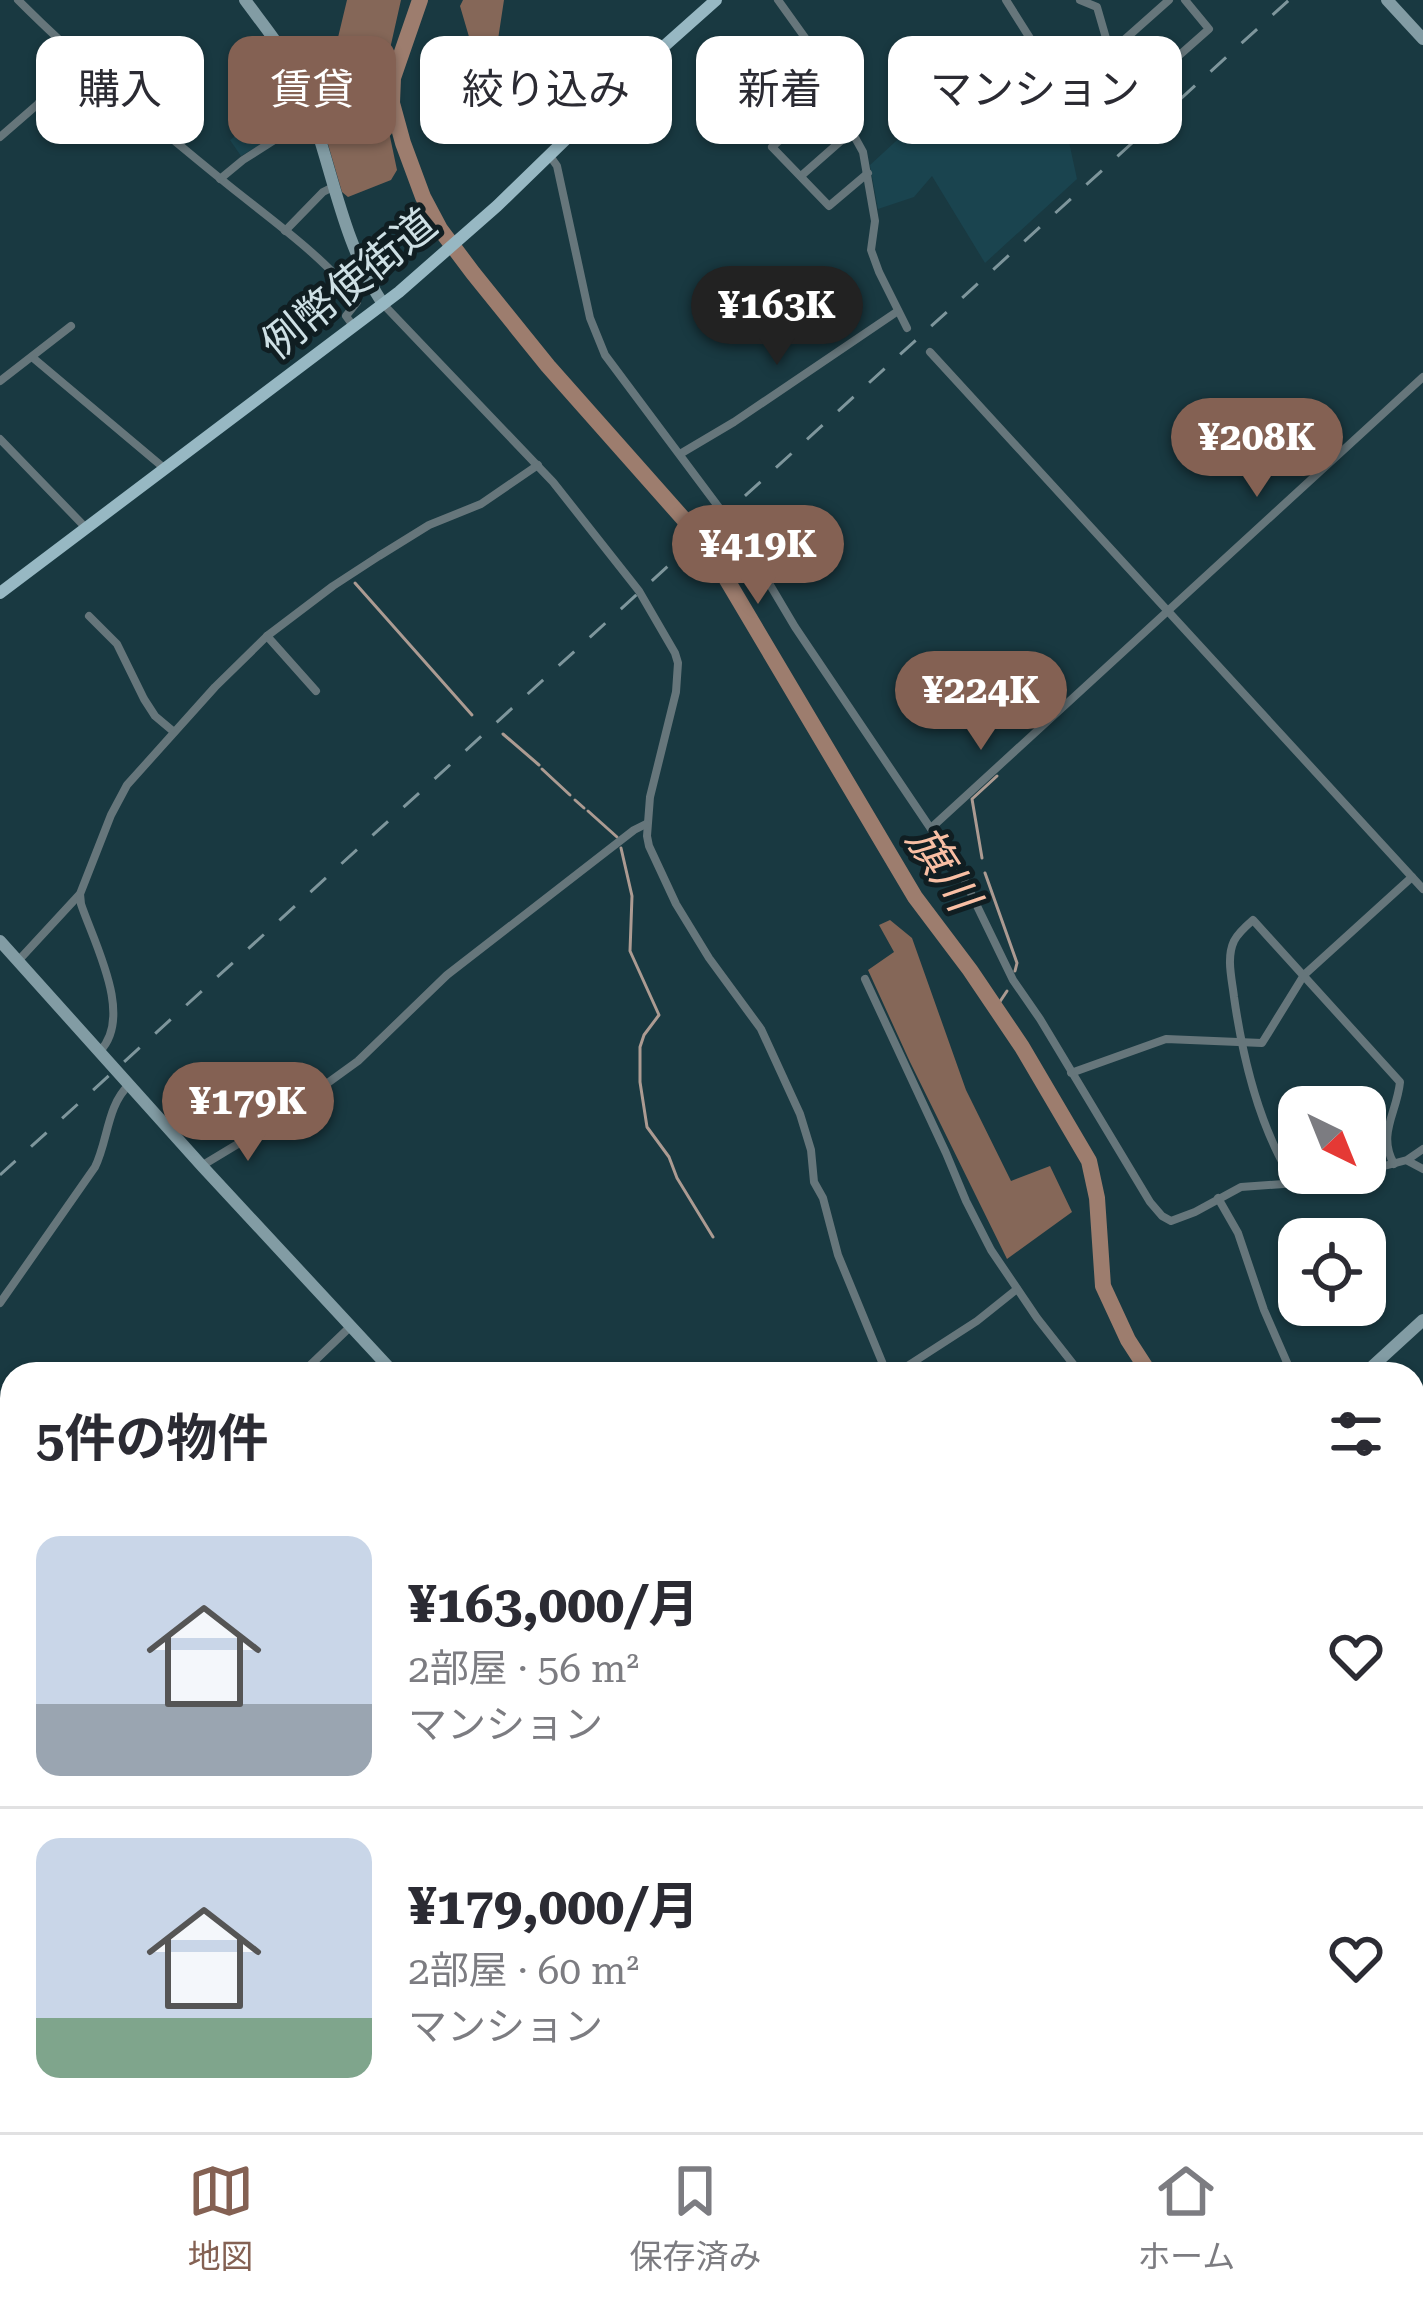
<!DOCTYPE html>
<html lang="ja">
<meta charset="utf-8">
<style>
:root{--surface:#fff;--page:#f7f7f7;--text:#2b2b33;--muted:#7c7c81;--line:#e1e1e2;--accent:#846153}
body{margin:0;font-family:"Roboto Serif","Noto Sans JP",serif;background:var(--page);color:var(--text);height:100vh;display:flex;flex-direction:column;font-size:45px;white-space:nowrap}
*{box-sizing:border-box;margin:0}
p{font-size:39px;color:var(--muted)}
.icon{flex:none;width:66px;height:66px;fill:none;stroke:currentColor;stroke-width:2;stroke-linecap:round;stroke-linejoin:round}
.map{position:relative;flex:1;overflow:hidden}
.details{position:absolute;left:0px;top:1362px;width:1425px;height:771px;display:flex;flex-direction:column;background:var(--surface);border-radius:36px 36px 0 0;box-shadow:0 3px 9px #0004}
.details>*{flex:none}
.top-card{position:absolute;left:36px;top:36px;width:1353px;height:108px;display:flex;gap:24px}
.needle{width:78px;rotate:137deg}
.controls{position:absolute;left:1278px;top:1086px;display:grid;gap:24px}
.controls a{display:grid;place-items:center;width:108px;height:108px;border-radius:24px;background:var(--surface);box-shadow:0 3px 9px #0004;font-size:60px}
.price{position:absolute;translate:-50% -102px;padding:0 27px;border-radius:42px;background:var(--accent);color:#fff;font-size:39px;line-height:78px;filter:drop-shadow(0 3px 6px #0008)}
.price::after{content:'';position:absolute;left:50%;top:72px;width:36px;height:27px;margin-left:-18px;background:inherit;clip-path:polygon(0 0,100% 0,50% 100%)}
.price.selected{background:#222;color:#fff}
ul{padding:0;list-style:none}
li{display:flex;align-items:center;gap:36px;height:300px;padding:0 36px}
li+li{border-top:3px solid var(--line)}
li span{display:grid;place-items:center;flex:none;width:336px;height:240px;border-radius:24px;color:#555}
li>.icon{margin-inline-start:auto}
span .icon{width:144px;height:144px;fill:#fffc;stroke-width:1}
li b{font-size:51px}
h2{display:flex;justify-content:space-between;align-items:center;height:144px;padding:0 36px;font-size:51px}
.tag{padding:0 42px;border-radius:24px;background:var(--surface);box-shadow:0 3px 9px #0004;font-size:42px;line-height:108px}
.tag.selected{background:var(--accent);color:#fff}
.tabs{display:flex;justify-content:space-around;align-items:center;height:168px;border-top:3px solid var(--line);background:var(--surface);font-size:33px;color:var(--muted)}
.tabs a{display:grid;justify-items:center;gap:6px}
.tabs .selected{color:var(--accent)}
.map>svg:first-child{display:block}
.built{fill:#1a444f}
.forest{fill:#856758}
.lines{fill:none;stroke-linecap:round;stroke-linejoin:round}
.stream{stroke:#ac9b92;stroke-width:3}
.river{stroke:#9d7d6e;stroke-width:16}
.street{stroke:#66767b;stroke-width:8}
.secondary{stroke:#829ca4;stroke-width:12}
.primary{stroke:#97b8c3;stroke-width:12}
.rail{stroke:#7e969c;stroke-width:3;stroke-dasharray:21 21;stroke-linecap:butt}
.labels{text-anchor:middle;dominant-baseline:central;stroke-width:10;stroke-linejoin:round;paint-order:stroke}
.street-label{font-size:42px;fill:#cee0e5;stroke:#101e22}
.water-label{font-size:45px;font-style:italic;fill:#f9bfa4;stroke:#101e22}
</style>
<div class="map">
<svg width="1423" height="2132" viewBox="0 0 1423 2132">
<rect width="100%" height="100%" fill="#193941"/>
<g class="built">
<path d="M1043,40H1047L1077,179L985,263L932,176L914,197L878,209L870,165L908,130Z"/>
<path d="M282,66L304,118L241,156L230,140L251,124L233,102Z"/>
</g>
<g class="forest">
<path d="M347,0H401L383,80L384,108L397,170L391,180L348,197L342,192L315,100L329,75Z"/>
<path d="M463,0H504L483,138L454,100L472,47L460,6Z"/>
<path d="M890,920L912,938L966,1090L1011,1181L1050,1166L1072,1212L1007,1259L910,1062L868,970L894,952L879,925Z"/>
<path d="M1413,1627L1423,1649V1814L1413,1789Z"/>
</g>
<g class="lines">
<g class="stream">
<path d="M355,583L472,715"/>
<path d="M503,734L539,765"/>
<path d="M542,769L570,795"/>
<path d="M575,800L584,808"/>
<path d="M588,811L617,837"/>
<path d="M621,848L632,896L630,951L659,1015L644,1035L640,1047V1082L647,1127L669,1157L677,1178L713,1237"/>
<path d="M982,858L972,799L997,776"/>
<path d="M985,873L1017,963L1015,971"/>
<path d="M995,1009L1007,991"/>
</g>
<g class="river">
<path d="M420,0L393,78L392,103L403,143L423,197L440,229L473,273L548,366L688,524L724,575L915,897L970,970L1022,1047L1089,1161L1097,1198L1103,1286L1128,1340L1150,1374"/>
<path d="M1413,1589L1423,1593"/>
</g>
<g class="street">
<path d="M18,0C84,66 154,125 227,184C265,215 332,262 357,302L346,316L354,327"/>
<path d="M778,0L811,46V58L863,152L875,221L871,250L879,272L907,328"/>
<path d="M1006,0L1033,43"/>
<path d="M1080,0L1097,7L1108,45L1112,50"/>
<path d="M1169,0L1097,64L1095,74L1115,112L1209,29L1185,0"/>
<path d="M831,95L772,147L829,206L868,173"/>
<path d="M1095,129L1115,112"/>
<path d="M0,137L38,104L72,53"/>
<path d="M550,156L557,166L590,318L605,355L744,541L795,627L962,875L1013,980L1040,1019L1150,1202L1162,1216L1171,1221L1195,1212L1241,1187L1325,1181L1358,1173"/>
<path d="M801,176L851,132"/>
<path d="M220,179L243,160L312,116"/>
<path d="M285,231L323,192L333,187"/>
<path d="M383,304L553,482L639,591L675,653L678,663L676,692L650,797L647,836L649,846L676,904L709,958L761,1029L800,1114L811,1150L814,1182L823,1198L838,1255L887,1374"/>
<path d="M930,352L1423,889"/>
<path d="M32,357L164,468"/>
<path d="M0,381L71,326"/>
<path d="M0,439L86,528"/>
<path d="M680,454L734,422L898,311"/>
<path d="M89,616L117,644L144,699L155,716L174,732"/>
<path d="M267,636L316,691"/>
<path d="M931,828L1423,377"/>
<path d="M18,961L79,895"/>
<path d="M865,979L946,1153L966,1201L991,1250L1037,1318L1081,1374"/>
<path d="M100,1051C134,1016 94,943 81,904L80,894L111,815L127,785L215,687L267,636L333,586L379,556L429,525L481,504L538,465"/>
<path d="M1071,1073L1166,1039L1262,1043L1304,975L1412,877"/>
<path d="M1408,1161L1423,1169"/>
<path d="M203,1165L271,1124L358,1061L447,975L634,830L646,824"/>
<path d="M1365,1171L1407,1160L1423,1149"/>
<path d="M1294,1182C1259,1128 1243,1060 1234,997C1232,979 1226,958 1234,941C1238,933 1246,926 1253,920L1400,1082C1397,1113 1377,1134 1394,1164"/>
<path d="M1218,1198L1238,1233L1264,1310L1292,1374"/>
<path d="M0,1303L95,1167C108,1141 107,1105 129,1085"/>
<path d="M301,1374L351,1326"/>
<path d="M895,1374L977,1321L1017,1289"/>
<path d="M0,1407L12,1419"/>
<path d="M1413,1487L1423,1475"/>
<path d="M0,1658L12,1648"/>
<path d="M0,1733L12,1746"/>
<path d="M352,2121L362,2132"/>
<path d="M60,2132L72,2121"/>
</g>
<g class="secondary">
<path d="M245,0C267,30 292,59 305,95C332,165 341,240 383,304"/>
<path d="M1387,0L1423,39"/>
<path d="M0,941L202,1166L395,1374"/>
<path d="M1364,1374L1423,1320"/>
<path d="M890,2121L911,2132"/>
<path d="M1078,2121L1085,2132"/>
<path d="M438,2132L452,2121"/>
</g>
<path class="primary" d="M0,593L399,292L497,206L634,73L716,0"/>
<path class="rail" d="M0,1175L1289,0"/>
</g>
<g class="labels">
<g class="street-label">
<text transform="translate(349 284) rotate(-39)">例幣使街道</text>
</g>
<g class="water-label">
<text transform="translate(943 868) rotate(57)">旗川</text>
</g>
</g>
</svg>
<div class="controls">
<a><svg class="needle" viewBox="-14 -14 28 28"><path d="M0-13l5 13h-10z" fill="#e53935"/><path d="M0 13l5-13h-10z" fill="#7c7c81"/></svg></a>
<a><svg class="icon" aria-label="locate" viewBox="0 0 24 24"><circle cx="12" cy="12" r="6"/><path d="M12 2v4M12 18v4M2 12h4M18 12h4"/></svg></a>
</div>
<b class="price selected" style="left:777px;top:368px">¥163K</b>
<b class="price" style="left:1257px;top:500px">¥208K</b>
<b class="price" style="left:758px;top:607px">¥419K</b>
<b class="price" style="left:981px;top:753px">¥224K</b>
<b class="price" style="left:248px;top:1164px">¥179K</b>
<div class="top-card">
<a class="tag">購入</a>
<a class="tag selected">賃貸</a>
<a class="tag">絞り込み</a>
<a class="tag">新着</a>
<a class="tag">マンション</a>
</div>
<section class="details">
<h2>5件の物件<svg class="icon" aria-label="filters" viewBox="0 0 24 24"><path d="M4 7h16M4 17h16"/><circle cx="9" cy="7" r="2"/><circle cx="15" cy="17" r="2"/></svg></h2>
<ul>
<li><span style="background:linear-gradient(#c9d6e8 70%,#9aa5b1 0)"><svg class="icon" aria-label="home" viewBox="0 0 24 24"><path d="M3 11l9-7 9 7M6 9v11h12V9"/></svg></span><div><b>¥163,000/月</b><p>2部屋 · 56 m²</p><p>マンション</p></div><svg class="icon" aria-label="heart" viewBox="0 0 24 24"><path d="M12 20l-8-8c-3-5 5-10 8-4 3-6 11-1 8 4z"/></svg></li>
<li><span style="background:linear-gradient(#c9d6e8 75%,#7fa58c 0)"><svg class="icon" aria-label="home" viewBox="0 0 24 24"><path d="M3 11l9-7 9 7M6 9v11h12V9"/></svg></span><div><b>¥179,000/月</b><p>2部屋 · 60 m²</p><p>マンション</p></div><svg class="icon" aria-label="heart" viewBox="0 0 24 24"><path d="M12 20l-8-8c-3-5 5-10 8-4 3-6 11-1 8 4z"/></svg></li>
</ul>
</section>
</div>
<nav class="tabs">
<a class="selected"><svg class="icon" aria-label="map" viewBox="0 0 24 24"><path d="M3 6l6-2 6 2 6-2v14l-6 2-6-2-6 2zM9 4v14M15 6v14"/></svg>地図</a>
<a><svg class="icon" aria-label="saved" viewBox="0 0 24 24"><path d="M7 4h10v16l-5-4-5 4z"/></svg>保存済み</a>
<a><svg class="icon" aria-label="home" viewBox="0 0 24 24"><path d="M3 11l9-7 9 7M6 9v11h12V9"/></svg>ホーム</a>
</nav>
